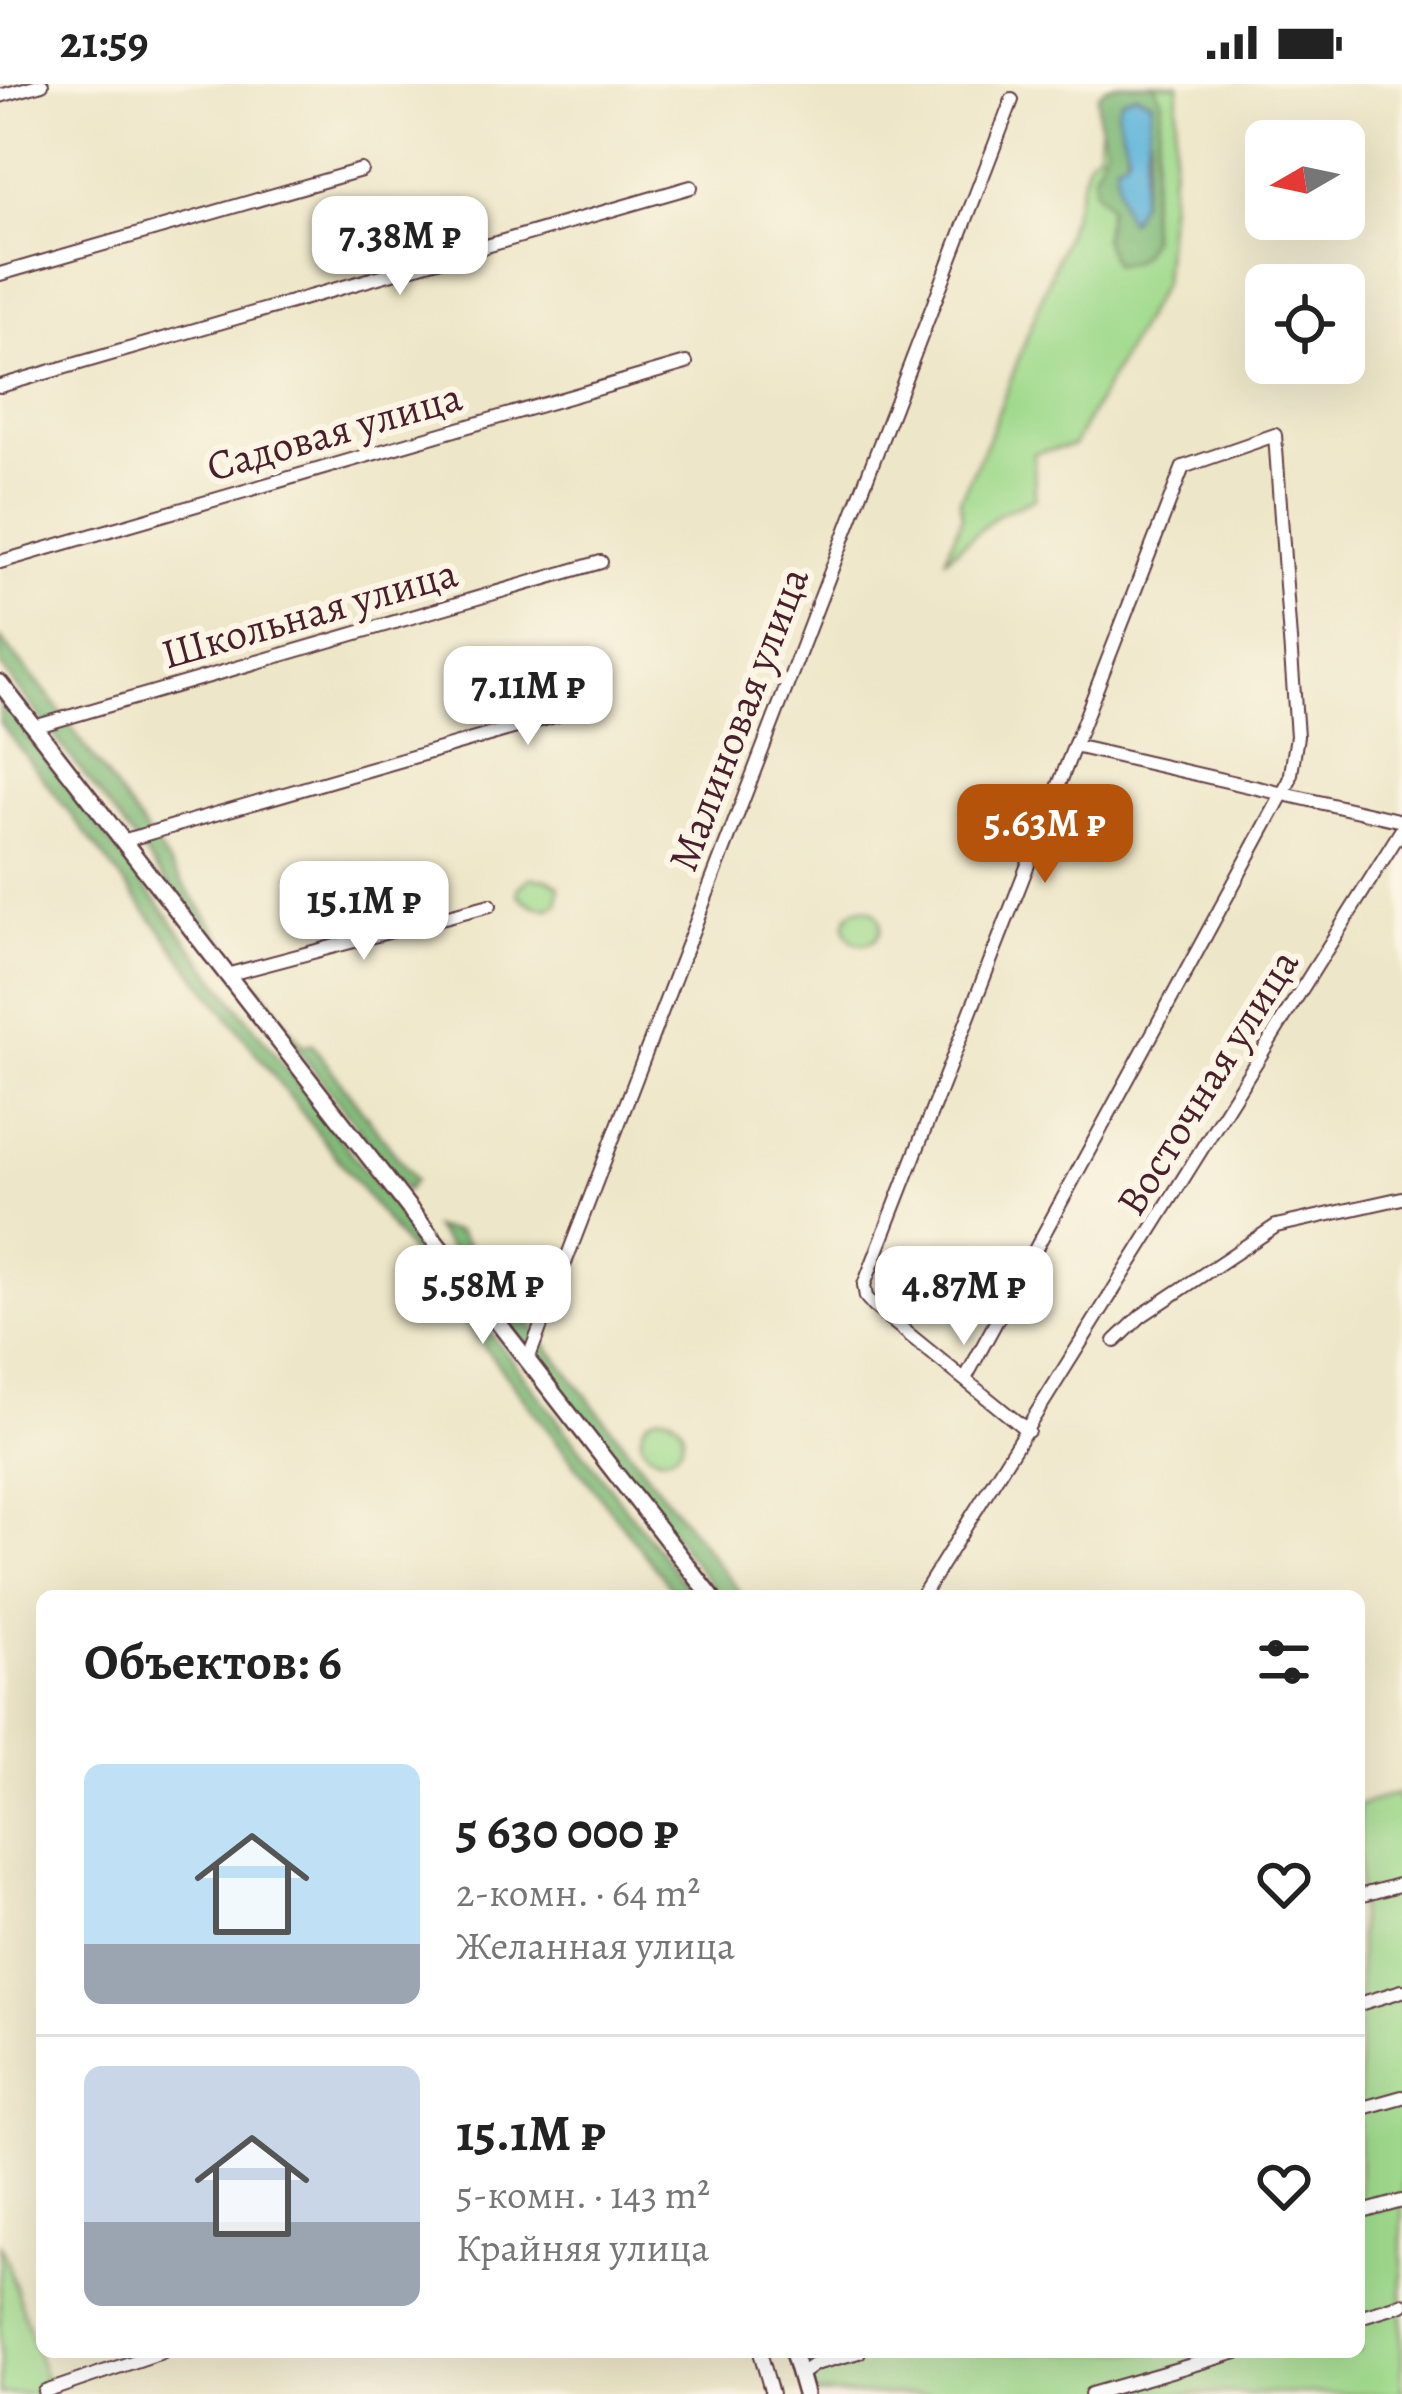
<!DOCTYPE html>
<html lang="ru">
<meta charset="utf-8">
<style>
:root{--surface:#fff;--page:#f6f6f6;--text:#222;--muted:#767676;--line:#e0e0e0;--accent:#b45309}
body{margin:0;font-family:Alegreya,serif;background:var(--page);color:var(--text);height:100vh;display:flex;flex-direction:column;font-size:45px;white-space:nowrap}
*{box-sizing:border-box;margin:0}
p{font-size:39px;color:var(--muted)}
.icon{flex:none;width:66px;height:66px;fill:none;stroke:currentColor;stroke-width:2;stroke-linecap:round;stroke-linejoin:round}
.map{position:relative;flex:1;overflow:hidden}
.sheet{position:absolute;left:36px;top:1506px;width:1329px;height:768px;display:flex;flex-direction:column;background:var(--surface);border-radius:18px;box-shadow:0 12px 48px #0002}
.sheet>*{flex:none}
.needle{width:78px;rotate:261deg}
.tools{position:absolute;left:1245px;top:36px;display:grid;gap:24px}
.tools a{display:grid;place-items:center;width:120px;height:120px;border-radius:18px;background:var(--surface);box-shadow:0 12px 48px #0002;font-size:60px}
.price{position:absolute;translate:-50% -102px;padding:0 27px;border-radius:24px;background:#fff;color:#222;font-size:39px;line-height:78px;filter:drop-shadow(0 3px 6px #0008)}
.price::after{content:'';position:absolute;left:50%;top:72px;width:36px;height:27px;margin-left:-18px;background:inherit;clip-path:polygon(0 0,100% 0,50% 100%)}
.price.active{background:var(--accent);color:#fff}
ul{padding:0;list-style:none}
li{display:flex;align-items:center;gap:36px;height:300px;padding:0 48px}
li+li{border-top:3px solid var(--line)}
li span{display:grid;place-items:center;flex:none;width:336px;height:240px;border-radius:18px;color:#555}
li>.icon{margin-inline-start:auto}
span .icon{width:144px;height:144px;fill:#fffc;stroke-width:1}
li b{font-size:51px}
h2{display:flex;justify-content:space-between;align-items:center;height:144px;padding:0 48px;font-size:51px}
.status{display:flex;justify-content:space-between;align-items:center;height:84px;padding:0 60px;background:var(--surface);direction:ltr}
.status svg{height:33px;fill:currentColor}
.map>svg:first-child{display:block}
.green{fill:#a0da8d;stroke:#757c5c;stroke-width:3}
.forest{fill:#80ba78;stroke:#656c52;stroke-width:3;fill-rule:evenodd}
.water{fill:#5db4da;stroke:#546a82;stroke-width:3}
.lines{fill:none;stroke-linecap:round;stroke-linejoin:round}
.minor-casing{stroke:#623d43;stroke-width:16}
.tertiary-casing{stroke:#623d43;stroke-width:20}
.minor{stroke:#fff;stroke-width:12}
.tertiary{stroke:#fff;stroke-width:15}
.labels{text-anchor:middle;dominant-baseline:central;stroke-width:12;stroke-linejoin:round;paint-order:stroke}
.street-label{font-size:42px;fill:#4a1f2b;stroke:#fcf5e5}
</style>
<div class="status"><b>21:59</b><svg viewBox="0 0 49 12"><path d="M0 12V9h3v3zM5 12V6h3v6zM10 12V3h3v9zM15 12V0h3v12zM26 1h20v11H26zM47 4h2v5h-2z"/></svg></div>
<div class="map">
<svg width="1402" height="2310" viewBox="0 0 1402 2310">
<rect width="100%" height="100%" fill="#fcf5e5"/>
<filter id="ink" filterUnits="userSpaceOnUse"><feTurbulence type="fractalNoise" baseFrequency=".00833" numOctaves="2"/><feDisplacementMap in="SourceGraphic" scale="24" xChannelSelector="R" yChannelSelector="G"/><feConvolveMatrix kernelMatrix="1 2 1 2 8 2 1 2 1" color-interpolation-filters="sRGB"/></filter>
<filter id="wash" filterUnits="userSpaceOnUse"><feTurbulence type="fractalNoise" baseFrequency=".004" numOctaves="4" result="noise"/><feDisplacementMap in="SourceGraphic" scale="48" xChannelSelector="R" yChannelSelector="G"/><feGaussianBlur stdDeviation="2.7" result="paint"/><feColorMatrix in="noise" values="0 0 0 0 0 0 0 0 0 0 0 0 0 0 0 0 0 1.4 0 .05"/><feComposite in="paint" operator="in"/></filter>
<g filter="url(#wash)">
<rect width="100%" height="100%" fill="#ede6c8"/>
<g class="green">
<path d="M1154,0H1179L1163,199L1073,362L1034,369L1035,414L999,430L945,475L962,432L960,416L988,355L1064,155L1089,74L1098,68L1100,47L1105,51L1106,62L1093,93L1141,171L1150,154L1149,123L1162,17Z"/>
<path d="M530,794L547,795L559,802L558,820C544,829 530,821 518,811V804Z"/>
<circle cx="863" cy="842" r="18"/>
<circle cx="662" cy="1352" r="21"/>
<path d="M1397,1710L1402,1725V2310H812L801,2268H1359V1721Z"/>
<path d="M0,2160L2,2163L50,2310H0Z"/>
</g>
<g class="forest">
<path d="M1118,0H1154L1162,17L1149,123L1150,154L1141,171L1131,178L1114,181L1103,155L1109,122L1095,107L1093,92L1106,62L1098,32V11L1106,3ZM1136,10L1152,18L1148,38L1150,59L1140,116H1121L1116,79L1126,74L1127,15Z"/>
<path d="M0,554L49,612L229,864L220,868L0,581Z"/>
<path d="M0,615L694,1512H677L0,639Z"/>
<path d="M253,894L303,962L312,960L415,1096L406,1107L260,916Z"/>
<path d="M434,1144L458,1148L743,1512H720Z"/>
</g>
<path class="water" d="M1135,10L1152,17L1140,116L1129,138C1118,122 1117,97 1116,79L1126,74L1128,68L1117,28L1121,16Z"/>
</g>
<g filter="url(#ink)">
<g class="lines">
<g class="minor-casing">
<g id="minor">
<path d="M0,12L42,0"/>
<path d="M0,190L361,86"/>
<path d="M0,302L691,103"/>
<path d="M0,478L686,279"/>
<path d="M34,643L601,478"/>
<path d="M1074,662L1402,737"/>
<path d="M122,757L558,631"/>
<path d="M226,891L490,821"/>
<path d="M1115,1257L1141,1232L1276,1142L1402,1114"/>
<path d="M527,1278L1012,16"/>
<path d="M965,1295L1290,696L1297,652L1275,351L1183,383L864,1201L866,1213L874,1222L1028,1347"/>
<path d="M922,1512L1402,745"/>
<path d="M1359,1812L1402,1800"/>
<path d="M1359,1920L1402,1907"/>
<path d="M1359,2025L1402,2013"/>
<path d="M1359,2129L1402,2117"/>
<path d="M1359,2233L1402,2220"/>
<path d="M760,2268L772,2310"/>
<path d="M799,2291L815,2280L859,2268"/>
<path d="M45,2308L162,2268"/>
<path d="M1091,2310L1237,2268"/>
</g>
</g>
<g class="tertiary-casing">
<g id="tertiary">
<path d="M0,599L711,1512"/>
<path d="M793,2268L805,2310"/>
</g>
</g>
<use href="#minor" class="minor"/>
<use href="#tertiary" class="tertiary"/>
</g>
</g>
<g class="labels">
<g class="street-label">
<text transform="translate(334 347) rotate(-16)">Садовая улица</text>
<text transform="translate(309 529) rotate(-16)">Школьная улица</text>
<text transform="translate(738 635) rotate(-69)">Малиновая улица</text>
<text transform="translate(1207 998) rotate(-58)">Восточная улица</text>
</g>
</g>
</svg>
<div class="tools">
<a><svg class="needle" viewBox="-14 -14 28 28"><path d="M0-13l5 13h-10z" fill="#e53935"/><path d="M0 13l5-13h-10z" fill="#767676"/></svg></a>
<a><svg class="icon" aria-label="locate" viewBox="0 0 24 24"><circle cx="12" cy="12" r="6"/><path d="M12 2v4M12 18v4M2 12h4M18 12h4"/></svg></a>
</div>
<b class="price" style="left:400px;top:214px">7.38M ₽</b>
<b class="price" style="left:528px;top:664px">7.11M ₽</b>
<b class="price active" style="left:1045px;top:802px">5.63M ₽</b>
<b class="price" style="left:364px;top:879px">15.1M ₽</b>
<b class="price" style="left:483px;top:1263px">5.58M ₽</b>
<b class="price" style="left:964px;top:1264px">4.87M ₽</b>
<section class="sheet">
<h2>Объектов: 6<svg class="icon" aria-label="filters" viewBox="0 0 24 24"><path d="M4 7h16M4 17h16"/><circle cx="9" cy="7" r="2"/><circle cx="15" cy="17" r="2"/></svg></h2>
<ul>
<li><span style="background:linear-gradient(#bfe0f5 75%,#9aa5b1 0)"><svg class="icon" aria-label="home" viewBox="0 0 24 24"><path d="M3 11l9-7 9 7M6 9v11h12V9"/></svg></span><div><b>5 630 000 ₽</b><p>2-комн. · 64 m²</p><p>Желанная улица</p></div><svg class="icon" aria-label="heart" viewBox="0 0 24 24"><path d="M12 20l-8-8c-3-5 5-10 8-4 3-6 11-1 8 4z"/></svg></li>
<li><span style="background:linear-gradient(#c9d6e8 65%,#9aa5b1 0)"><svg class="icon" aria-label="home" viewBox="0 0 24 24"><path d="M3 11l9-7 9 7M6 9v11h12V9"/></svg></span><div><b>15.1M ₽</b><p>5-комн. · 143 m²</p><p>Крайняя улица</p></div><svg class="icon" aria-label="heart" viewBox="0 0 24 24"><path d="M12 20l-8-8c-3-5 5-10 8-4 3-6 11-1 8 4z"/></svg></li>
</ul>
</section>
</div>
